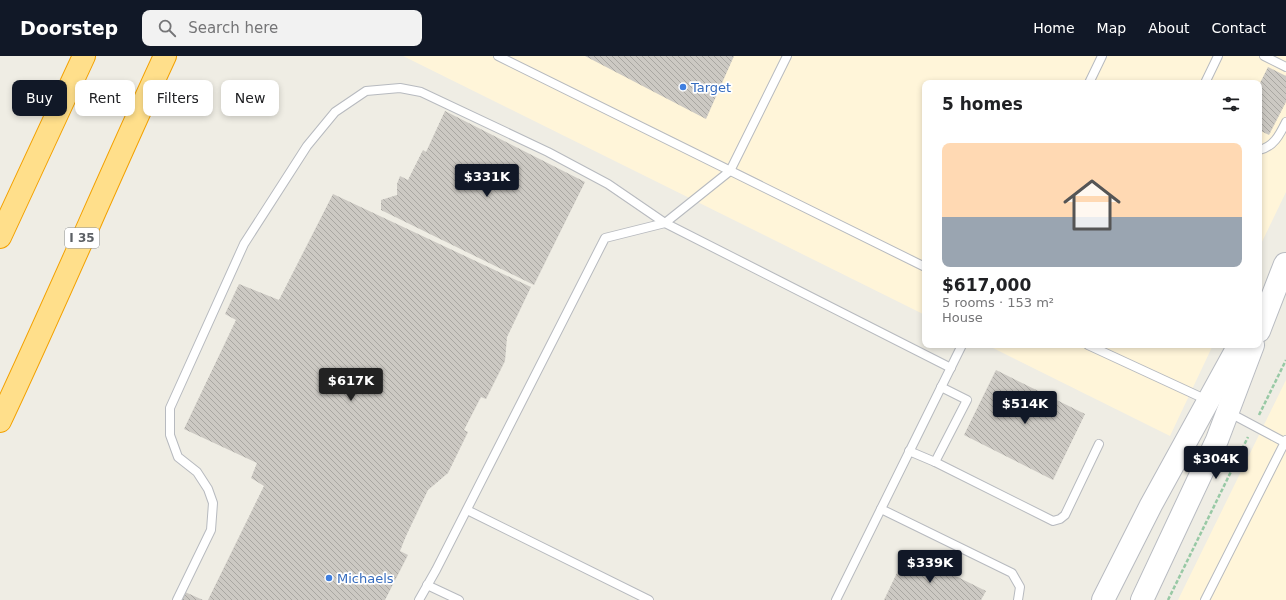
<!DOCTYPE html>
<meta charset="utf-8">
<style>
:root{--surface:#fff;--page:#f2f2f2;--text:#202124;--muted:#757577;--line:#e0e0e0;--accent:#111827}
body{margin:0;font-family:"DejaVu Sans",sans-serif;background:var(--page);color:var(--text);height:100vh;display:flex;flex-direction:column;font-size:15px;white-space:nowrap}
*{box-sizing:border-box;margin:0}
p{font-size:13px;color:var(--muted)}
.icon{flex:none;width:22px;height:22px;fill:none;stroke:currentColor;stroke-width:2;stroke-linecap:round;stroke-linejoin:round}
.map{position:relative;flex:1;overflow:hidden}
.panel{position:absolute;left:922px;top:24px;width:340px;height:268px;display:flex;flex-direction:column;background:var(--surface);border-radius:8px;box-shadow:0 2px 6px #0003}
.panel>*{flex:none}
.banner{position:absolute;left:12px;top:24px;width:380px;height:36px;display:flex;gap:8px}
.price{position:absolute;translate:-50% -34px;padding:0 9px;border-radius:4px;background:var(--accent);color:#fff;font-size:13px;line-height:26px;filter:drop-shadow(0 1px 2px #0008)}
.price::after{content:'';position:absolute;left:50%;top:24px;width:12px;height:9px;margin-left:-6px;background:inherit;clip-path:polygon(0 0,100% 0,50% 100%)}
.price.selected{background:#222;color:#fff}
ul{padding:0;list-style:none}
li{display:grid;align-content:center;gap:8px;height:212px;padding:0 20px}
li+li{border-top:1px solid var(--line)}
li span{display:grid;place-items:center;height:124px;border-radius:8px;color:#555}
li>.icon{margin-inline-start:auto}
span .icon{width:72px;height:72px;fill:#fffc;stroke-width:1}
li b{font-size:17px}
h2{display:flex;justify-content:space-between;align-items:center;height:48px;padding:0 20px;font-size:17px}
.tag{padding:0 14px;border-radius:8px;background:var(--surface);box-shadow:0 2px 6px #0003;font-size:14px;line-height:36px}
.tag.selected{background:var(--accent);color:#fff}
header{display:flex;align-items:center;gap:24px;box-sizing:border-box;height:56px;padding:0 20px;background:var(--accent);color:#fff}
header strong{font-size:19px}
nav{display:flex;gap:22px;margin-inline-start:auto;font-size:14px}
.search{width:280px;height:36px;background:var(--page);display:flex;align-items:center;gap:10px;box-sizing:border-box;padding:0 14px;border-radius:8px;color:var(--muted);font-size:15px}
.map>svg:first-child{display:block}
.commercial{fill:#fff5d9}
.building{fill:url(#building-back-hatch)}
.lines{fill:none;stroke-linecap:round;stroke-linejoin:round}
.service-casing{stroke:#b7babf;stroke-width:10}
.secondary-casing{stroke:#b8bbc1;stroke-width:24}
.motorway-casing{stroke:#f3a100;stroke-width:24}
.path{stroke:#98c9a5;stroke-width:2.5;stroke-dasharray:4 2;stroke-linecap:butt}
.service{stroke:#fff;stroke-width:8}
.secondary{stroke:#fff;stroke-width:22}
.motorway{stroke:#ffdf8b;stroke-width:22}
.shop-dot{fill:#3f7fe0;stroke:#fff;stroke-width:1.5}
.labels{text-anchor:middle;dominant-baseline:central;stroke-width:3.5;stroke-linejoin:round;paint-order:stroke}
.shield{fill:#fff;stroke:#8d9093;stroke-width:1}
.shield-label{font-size:12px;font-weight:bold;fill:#5c6065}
.shop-label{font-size:13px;fill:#366cbe;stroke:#fff;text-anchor:start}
</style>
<header>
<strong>Doorstep</strong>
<div class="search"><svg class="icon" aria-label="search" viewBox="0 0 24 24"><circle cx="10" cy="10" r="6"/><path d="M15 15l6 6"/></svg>Search here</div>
<nav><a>Home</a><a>Map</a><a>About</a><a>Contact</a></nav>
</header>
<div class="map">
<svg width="1286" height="544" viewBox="0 0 1286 544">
<defs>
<pattern id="building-back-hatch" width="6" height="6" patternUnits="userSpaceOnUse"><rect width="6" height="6" fill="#ccc9c3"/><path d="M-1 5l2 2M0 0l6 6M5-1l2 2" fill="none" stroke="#a9a7a2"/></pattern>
</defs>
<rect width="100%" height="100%" fill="#efede4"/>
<g class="commercial">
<path d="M403,0H1286V136L1259,192V27H925V259Z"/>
<path d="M987,289H1213L1170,380Z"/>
<path d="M1286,324V544H1178Z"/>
</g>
<g class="building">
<path d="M585,0H734L706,63Z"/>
<path d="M1268,11L1286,20V46L1269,79L1259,74V29Z"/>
<path d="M445,55L585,126L534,229L381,154V144L397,139V128L400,120L408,124L423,94L426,96Z"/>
<path d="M333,138L531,231L507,281L505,305L486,343L481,341L464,374L468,376L448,417L428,434L406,480L400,495L408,499L385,544H208L264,430L251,422L257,407L184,373L236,264L225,258L239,228L279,244Z"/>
<path d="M996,314L1085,358L1053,424L964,379Z"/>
<path d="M907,496L986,535L981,544H884Z"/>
<path d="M185,536L203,544H181Z"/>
</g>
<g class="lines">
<g class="service-casing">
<g id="service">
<path d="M498,0L925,211"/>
<path d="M1264,0L1286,11"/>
<path d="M1089,27L1102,0"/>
<path d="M1205,27L1218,0"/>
<path d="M1259,94C1274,91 1280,78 1286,66"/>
<path d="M1088,289L1207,344"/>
<path d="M1228,356L1286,387"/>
<path d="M909,395L935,406L967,344L941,331"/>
<path d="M935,406L1053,465L1060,463L1065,459L1099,388"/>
<path d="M881,453L1012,517L1020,531L1018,544"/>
<path d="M467,454L649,544"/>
<path d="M427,529L459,544"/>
<path d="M177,544L211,474L213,447L208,433L197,416L178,401L170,379V352L244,188L307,90L335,56L366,35L400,32L421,36L548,96L608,128L665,167L951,312"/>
<path d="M419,544L436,514L605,182L665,167L730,115L787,0"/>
<path d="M836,544L962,289"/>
<path d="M1205,544L1286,384"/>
</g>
</g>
<g class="secondary-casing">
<g id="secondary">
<path d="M1259,275L1285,208"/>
<path d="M1103,544L1151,449L1239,289"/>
<path d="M1142,544L1217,384L1253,289"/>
</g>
</g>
<g class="motorway-casing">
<g id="motorway">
<path d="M0,181L84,0"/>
<path d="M0,365C57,244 109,121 165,0"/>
</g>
</g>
<g class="path">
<path d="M1259,359L1286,304"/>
<path d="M1168,544L1248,381"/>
</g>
<use href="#service" class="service"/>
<use href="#secondary" class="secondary"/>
<use href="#motorway" class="motorway"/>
</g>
<g class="shop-dot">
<circle cx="683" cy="31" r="4"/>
<circle cx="329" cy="522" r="4"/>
</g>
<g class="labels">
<rect class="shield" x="65" y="172" width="34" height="20" rx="3"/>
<g class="shield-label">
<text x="82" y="182">I 35</text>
</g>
<g class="shop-label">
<text x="691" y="31">Target</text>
<text x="337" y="522">Michaels</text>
</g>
</g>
</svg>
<b class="price" style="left:487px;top:142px">$331K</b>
<b class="price selected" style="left:351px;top:346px">$617K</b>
<b class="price" style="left:1025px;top:369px">$514K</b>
<b class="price" style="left:1216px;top:424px">$304K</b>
<b class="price" style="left:930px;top:528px">$339K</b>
<div class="banner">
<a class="tag selected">Buy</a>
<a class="tag">Rent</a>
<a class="tag">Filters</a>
<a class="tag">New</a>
</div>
<section class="panel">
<h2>5 homes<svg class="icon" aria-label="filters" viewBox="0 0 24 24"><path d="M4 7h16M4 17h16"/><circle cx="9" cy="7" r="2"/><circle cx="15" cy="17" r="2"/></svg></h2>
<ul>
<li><span style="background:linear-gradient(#ffd9b3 60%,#9aa5b1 0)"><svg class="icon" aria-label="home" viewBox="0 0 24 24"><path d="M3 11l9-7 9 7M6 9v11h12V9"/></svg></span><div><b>$617,000</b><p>5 rooms · 153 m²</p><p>House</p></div></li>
</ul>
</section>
</div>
